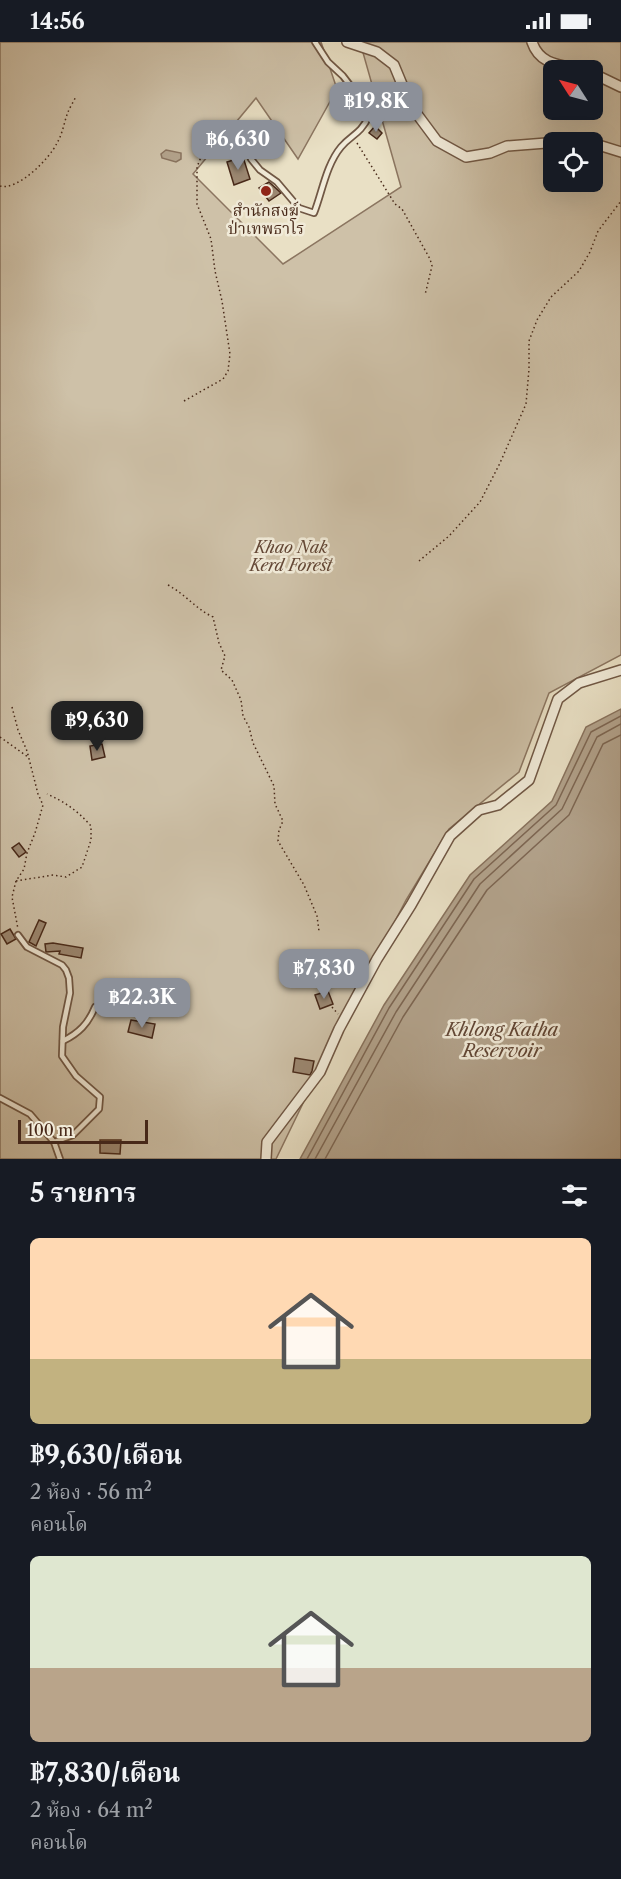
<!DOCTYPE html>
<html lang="th">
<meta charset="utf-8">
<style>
:root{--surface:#171b24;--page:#20242c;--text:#f1f3f6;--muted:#9ea1a6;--accent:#8c9099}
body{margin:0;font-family:"Libre Caslon Text","Noto Serif Thai",serif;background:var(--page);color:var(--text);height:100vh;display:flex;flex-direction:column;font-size:22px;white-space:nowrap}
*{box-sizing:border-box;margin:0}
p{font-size:20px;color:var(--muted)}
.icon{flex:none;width:33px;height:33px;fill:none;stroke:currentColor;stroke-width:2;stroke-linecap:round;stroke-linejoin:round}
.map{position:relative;height:1117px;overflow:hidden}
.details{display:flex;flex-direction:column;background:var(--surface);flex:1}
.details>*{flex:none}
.needle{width:39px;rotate:306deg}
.controls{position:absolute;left:543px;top:18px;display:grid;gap:12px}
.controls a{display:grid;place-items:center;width:60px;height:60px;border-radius:9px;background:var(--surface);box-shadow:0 6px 24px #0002;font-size:30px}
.scale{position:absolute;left:18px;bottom:15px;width:130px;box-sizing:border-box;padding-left:6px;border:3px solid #482919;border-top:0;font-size:16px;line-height:21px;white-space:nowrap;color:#482919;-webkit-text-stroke:4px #f1ebd9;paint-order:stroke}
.price{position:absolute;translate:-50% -51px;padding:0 14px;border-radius:12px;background:var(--accent);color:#fff;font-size:20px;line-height:39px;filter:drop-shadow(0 2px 3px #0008)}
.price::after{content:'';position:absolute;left:50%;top:36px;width:18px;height:14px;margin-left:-9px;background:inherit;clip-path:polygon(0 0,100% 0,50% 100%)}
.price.active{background:#222;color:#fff}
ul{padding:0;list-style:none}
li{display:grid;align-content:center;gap:12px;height:318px;padding:0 30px}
li span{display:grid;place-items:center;height:186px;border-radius:9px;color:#555}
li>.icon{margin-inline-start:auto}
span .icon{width:108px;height:108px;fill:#fffc;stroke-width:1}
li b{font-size:26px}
h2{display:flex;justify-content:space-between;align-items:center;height:72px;padding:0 30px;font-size:26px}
.status{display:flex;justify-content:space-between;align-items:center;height:42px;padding:0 30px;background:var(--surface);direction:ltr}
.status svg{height:16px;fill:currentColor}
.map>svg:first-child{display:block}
.green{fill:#cec1a8;stroke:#8b7560;stroke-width:1.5;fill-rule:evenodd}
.water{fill:#b2a28b;stroke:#88725d;stroke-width:1.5}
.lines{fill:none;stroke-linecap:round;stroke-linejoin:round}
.shore{stroke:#7d6652;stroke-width:1.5}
.building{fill:#9c8872;stroke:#482919;stroke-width:1.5}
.lane-casing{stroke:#705744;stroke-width:8}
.street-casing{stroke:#705744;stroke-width:12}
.path{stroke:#482919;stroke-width:1.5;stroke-dasharray:1.5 3;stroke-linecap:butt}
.lane{stroke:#f1ebd9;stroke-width:4.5}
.street{stroke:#f1ebd9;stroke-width:9}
.poi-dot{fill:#8f2418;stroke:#f1ebd9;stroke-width:2}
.labels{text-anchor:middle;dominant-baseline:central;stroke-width:5;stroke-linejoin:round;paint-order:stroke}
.poi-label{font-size:16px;fill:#482919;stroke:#f1ebd9}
.park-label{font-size:16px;font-style:italic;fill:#634736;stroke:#f1ebd9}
.water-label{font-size:18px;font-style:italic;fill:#624736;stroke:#f1ebd9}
</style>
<div class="status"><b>14:56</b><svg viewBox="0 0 49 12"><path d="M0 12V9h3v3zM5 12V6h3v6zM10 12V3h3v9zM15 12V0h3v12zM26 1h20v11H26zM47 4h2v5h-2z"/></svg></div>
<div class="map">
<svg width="621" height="1117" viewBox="0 0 621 1117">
<rect width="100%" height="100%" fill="#e9e0c5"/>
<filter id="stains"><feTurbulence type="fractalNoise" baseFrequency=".00333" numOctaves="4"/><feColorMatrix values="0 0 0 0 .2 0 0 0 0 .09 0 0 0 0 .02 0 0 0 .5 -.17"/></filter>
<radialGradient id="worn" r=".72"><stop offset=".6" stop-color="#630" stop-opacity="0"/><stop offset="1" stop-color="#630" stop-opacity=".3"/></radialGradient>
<path class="green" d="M0,0H321L337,47L298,117L256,56L193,132L283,222L401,145L360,0H621V613L549,651L519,730L449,787L406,858L339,987L276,1117H0ZM554,28H592V68H554ZM554,100H592V140H554Z"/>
<g class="water">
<path d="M166,108L181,111V117L176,120L162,116L161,112Z"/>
<path d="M621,667V1117H300L384,963L470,833L552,759L586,685Z"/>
</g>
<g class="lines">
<g class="shore">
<path d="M307,1117L389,966L474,837L556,763L591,690L621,674"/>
<path d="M315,1117L396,970L480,842L562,767L597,695L621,682"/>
<path d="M325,1117L403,975L487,848L569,773L603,702L621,693"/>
</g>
</g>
<g class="building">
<path d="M375,84L382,91L377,97L369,91Z"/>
<path d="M243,115L250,137L234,143L227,120Z"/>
<path d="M269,140L281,151L269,159L259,146Z"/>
<path d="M102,702L105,715L92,718L90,704Z"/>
<path d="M19,801L26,810L19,815L12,806Z"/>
<path d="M39,878L46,881L36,904L29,900Z"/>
<path d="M10,887L16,897L7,902L1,892Z"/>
<path d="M53,901L83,906L81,916L59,912L60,909L46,910L45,902Z"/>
<path d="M328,949L333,962L320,967L315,953Z"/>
<path d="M131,978L155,982L152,996L128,990Z"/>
<path d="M295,1016L314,1019L312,1029L310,1033L293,1030Z"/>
<path d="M100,1098H121L120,1112L100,1111Z"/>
</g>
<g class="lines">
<g class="lane-casing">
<g id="lane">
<path d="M227,98L240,101L246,105L251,117L260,128L277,140L299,166L314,171C322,151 326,123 341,105C352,92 360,93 369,74L356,51L343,34L328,20L315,0"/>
<path d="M18,893L27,905L62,923L66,928L69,936L70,951L63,985L62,1014L76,1034L100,1055L99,1067L73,1093L54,1100L60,1117"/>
<path d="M63,999C79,991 88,982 95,965"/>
<path d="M0,1056L30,1072L54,1100"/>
</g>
</g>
<g class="street-casing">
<g id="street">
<path d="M347,0L377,10L394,23L411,64L437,99L466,115L490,111L507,104L559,100H589"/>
<path d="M532,0C540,24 562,23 584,28"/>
<path d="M592,31L621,45"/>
<path d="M592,101L621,110"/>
<path d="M266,1117L267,1100L320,1030L339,987L377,917L411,863L450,794L479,768L498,763L529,738L558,657L579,641L621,628"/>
</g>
</g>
<g class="path">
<path d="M357,101L395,162L402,167L430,217L432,224L425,253"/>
<path d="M0,144C18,149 50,116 57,101C63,91 64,80 68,70C70,65 74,59 76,54"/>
<path d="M184,359L223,337L228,329L230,312L222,259L215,229L211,197L197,162V125L201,115L212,104L221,101"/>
<path d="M419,519L449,494L480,460L500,421L526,362L529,327V299L537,278L551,255L579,229L590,210L598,189L621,159"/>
<path d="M168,543C185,552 196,567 213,575L219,601L225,614L221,628L232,638L241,658L243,674L249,685L253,701L274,744L275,762L283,779L279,788L278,799L304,843L317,874L319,889"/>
<path d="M12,665L18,688L27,709L38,752L43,763L35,791L27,811L24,827L16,839L12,855L18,887"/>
<path d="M0,695L28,715"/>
<path d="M16,839L53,833L66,835L82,825L91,798V784C78,769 65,760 47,752"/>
<path d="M332,965L338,972"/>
</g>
<use href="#lane" class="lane"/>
<use href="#street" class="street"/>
</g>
<circle class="poi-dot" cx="266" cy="149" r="6"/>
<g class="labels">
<g class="poi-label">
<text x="266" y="168">สำนักสงฆ์<tspan x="266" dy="18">ป่าเทพธาโร</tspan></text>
</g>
<g class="park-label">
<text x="291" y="505">Khao Nak<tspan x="291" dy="18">Kerd Forest</tspan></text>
</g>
<g class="water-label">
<text x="502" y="988">Khlong Katha<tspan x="502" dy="21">Reservoir</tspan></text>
</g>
</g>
<rect width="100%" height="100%" filter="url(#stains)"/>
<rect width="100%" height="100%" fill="url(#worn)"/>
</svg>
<div class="controls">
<a><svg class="needle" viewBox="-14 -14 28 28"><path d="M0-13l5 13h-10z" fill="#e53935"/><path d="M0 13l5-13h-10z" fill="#9ea1a6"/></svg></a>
<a><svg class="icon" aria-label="locate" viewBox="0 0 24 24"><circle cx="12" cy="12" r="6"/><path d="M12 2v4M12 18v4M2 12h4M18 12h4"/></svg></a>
</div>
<div class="scale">100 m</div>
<b class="price" style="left:376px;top:91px">฿19.8K</b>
<b class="price" style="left:238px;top:129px">฿6,630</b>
<b class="price active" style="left:97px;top:710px">฿9,630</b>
<b class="price" style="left:324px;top:958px">฿7,830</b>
<b class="price" style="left:142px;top:987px">฿22.3K</b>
</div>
<section class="details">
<h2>5 รายการ<svg class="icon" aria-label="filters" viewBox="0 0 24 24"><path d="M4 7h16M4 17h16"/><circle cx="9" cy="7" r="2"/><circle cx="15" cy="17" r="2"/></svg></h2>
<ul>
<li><span style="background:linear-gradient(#ffd9b3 65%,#c2b280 0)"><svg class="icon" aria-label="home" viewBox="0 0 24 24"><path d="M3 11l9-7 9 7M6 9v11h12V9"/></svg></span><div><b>฿9,630/เดือน</b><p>2 ห้อง · 56 m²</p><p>คอนโด</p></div></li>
<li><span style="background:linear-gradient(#dfe7d0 60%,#b9a48a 0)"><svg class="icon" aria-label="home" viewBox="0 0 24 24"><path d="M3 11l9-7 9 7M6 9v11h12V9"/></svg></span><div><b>฿7,830/เดือน</b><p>2 ห้อง · 64 m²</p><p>คอนโด</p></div></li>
</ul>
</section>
